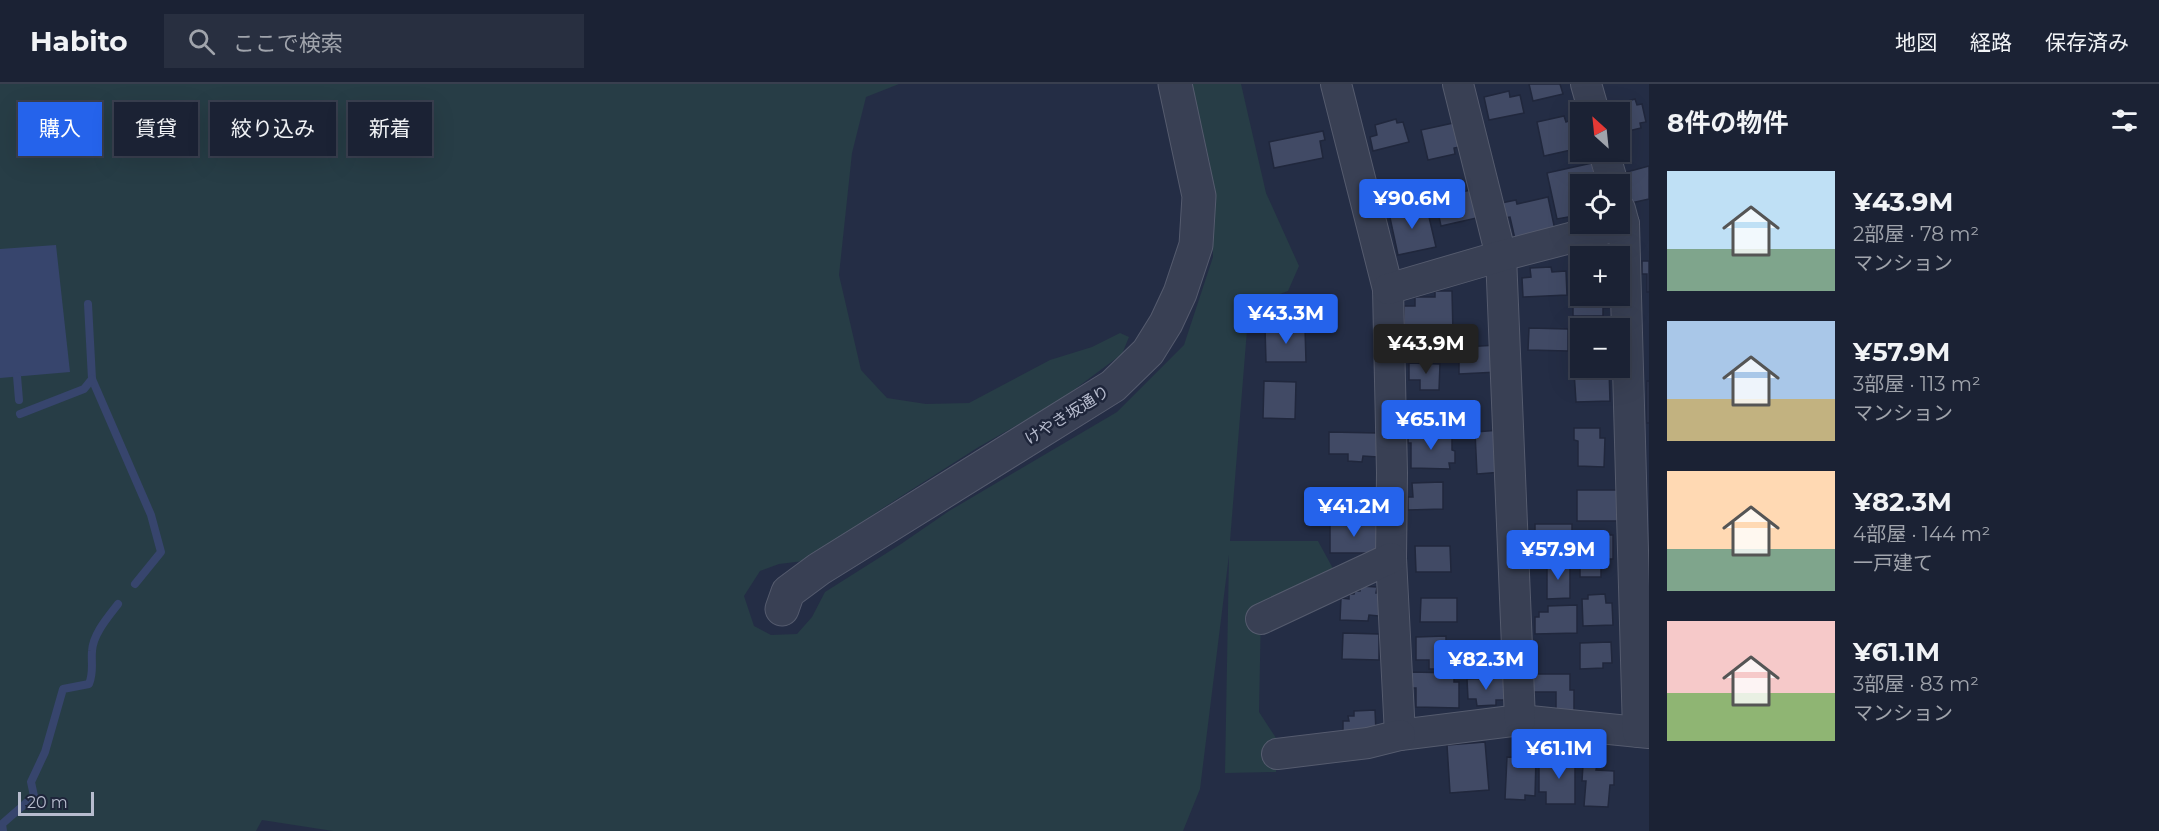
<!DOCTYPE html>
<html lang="ja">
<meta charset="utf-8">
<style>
:root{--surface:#1b2234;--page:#282f40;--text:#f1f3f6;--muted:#a0a4ac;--line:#393f4f;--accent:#2563eb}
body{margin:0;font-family:Montserrat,"Noto Sans JP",sans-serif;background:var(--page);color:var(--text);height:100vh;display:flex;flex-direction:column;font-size:22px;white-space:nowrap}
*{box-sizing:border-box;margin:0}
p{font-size:20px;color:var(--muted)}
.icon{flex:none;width:33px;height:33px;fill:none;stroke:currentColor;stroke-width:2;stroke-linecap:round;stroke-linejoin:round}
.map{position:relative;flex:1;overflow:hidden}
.panel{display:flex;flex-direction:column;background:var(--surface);width:510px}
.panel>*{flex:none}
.guide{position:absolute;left:18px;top:18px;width:570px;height:54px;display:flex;gap:12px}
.needle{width:39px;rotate:333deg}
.fabs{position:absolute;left:1570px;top:18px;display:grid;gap:12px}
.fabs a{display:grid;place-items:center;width:60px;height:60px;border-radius:0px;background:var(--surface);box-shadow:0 6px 24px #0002,0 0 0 2px var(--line);font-size:30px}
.scale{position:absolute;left:18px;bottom:15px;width:76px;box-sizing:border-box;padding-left:6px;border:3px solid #b7bcce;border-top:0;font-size:16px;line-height:21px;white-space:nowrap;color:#b7bcce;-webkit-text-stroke:4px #1e253a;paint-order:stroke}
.price{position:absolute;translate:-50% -51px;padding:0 14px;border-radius:6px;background:var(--accent);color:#fff;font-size:20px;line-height:39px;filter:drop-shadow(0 2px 3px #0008)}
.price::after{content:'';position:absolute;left:50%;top:36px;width:18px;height:14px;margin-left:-9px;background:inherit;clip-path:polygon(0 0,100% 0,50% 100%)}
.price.selected{background:#222;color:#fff}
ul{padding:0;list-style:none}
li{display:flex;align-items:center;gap:18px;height:150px;padding:0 18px}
li span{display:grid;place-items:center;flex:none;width:168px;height:120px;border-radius:0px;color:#555}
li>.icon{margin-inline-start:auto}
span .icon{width:72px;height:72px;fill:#fffc;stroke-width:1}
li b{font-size:26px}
h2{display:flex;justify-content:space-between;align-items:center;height:72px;padding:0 18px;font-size:26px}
.chip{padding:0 21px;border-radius:0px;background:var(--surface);box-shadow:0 6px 24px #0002,0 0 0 2px var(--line);font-size:21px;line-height:54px}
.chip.selected{background:var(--accent);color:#fff}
header{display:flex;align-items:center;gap:36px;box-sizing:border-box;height:84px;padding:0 30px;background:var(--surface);border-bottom:2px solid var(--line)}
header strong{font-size:28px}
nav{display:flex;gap:33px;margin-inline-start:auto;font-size:21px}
.search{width:420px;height:54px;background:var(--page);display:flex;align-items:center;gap:15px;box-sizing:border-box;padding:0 21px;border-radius:0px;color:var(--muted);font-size:22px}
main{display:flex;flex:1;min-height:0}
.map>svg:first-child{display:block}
.green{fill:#273d46}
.water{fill:#37456d}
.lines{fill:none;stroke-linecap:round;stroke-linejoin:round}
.stream{stroke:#37456d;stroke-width:8}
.building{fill:#414a65;stroke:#20273c;stroke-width:1.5}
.minor-casing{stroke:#555b6e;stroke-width:32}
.tertiary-casing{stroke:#555b6e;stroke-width:35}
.minor{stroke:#394054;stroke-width:30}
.tertiary{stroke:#394054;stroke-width:33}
.labels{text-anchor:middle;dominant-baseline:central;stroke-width:5;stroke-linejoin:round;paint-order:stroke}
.street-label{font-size:16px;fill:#b7bcce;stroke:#1e253a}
</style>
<header>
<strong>Habito</strong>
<div class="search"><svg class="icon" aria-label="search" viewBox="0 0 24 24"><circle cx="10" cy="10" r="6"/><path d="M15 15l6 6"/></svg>ここで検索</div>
<nav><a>地図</a><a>経路</a><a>保存済み</a></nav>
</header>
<main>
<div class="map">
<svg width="1649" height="747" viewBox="0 0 1649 747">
<rect width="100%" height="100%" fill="#242d45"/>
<path class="green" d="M0,0H899L866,13L852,69L839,191L861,286L887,314L926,320L969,319L1050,276L1092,263L1120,249L1129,253L1122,270L1059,317L977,364L886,422L804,477L779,480L760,487L744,512L754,542L771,551L797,550L812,533L825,508L901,460L949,427L1117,328L1184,261L1213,173L1210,80L1192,0H1241L1266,109L1299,182L1288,207L1249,221L1230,457H1318L1336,490L1261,526L1259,628L1276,654V688L1225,689L1229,471L1200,705L1183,747H333L262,736L256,747H0Z"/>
<path class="water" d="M56,161L70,288L0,294V165Z"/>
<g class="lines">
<g class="stream">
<path d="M88,220L92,295L151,431L161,468L135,500"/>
<path d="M17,292L19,316"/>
<path d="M20,330L84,305L92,295"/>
<path d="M3,747L2,740L34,712L31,698L45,668L63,605L89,600C94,588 91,579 92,567C93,550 108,533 118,520"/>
</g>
</g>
<g class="building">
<path d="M1529,0H1560L1563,10L1533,17Z"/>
<path d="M1509,7L1510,13L1520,11L1524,29L1489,36L1484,13Z"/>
<path d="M1635,15L1637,21L1642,20L1646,38L1640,39L1641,44L1624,48L1623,44L1620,45V28H1609L1620,26L1618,20Z"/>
<path d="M1564,32L1566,38L1571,36L1575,55L1569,56L1571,66L1544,72L1537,38Z"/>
<path d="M1396,35L1397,39L1403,38L1409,58L1373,67L1370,53L1377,51L1375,41Z"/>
<path d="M1458,38L1464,62L1454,64L1455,70L1428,76L1421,46Z"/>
<path d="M1323,47L1325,56L1320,57L1323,74L1274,84L1269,58Z"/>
<path d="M1592,79L1597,100H1581V121L1572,123L1574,132L1557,135L1547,89Z"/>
<path d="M1649,82V115L1631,119L1623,89Z"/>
<path d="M1475,105L1481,133L1441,142L1435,114Z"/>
<path d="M1548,113L1555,146L1515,155L1510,133L1504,134L1501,119L1516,116L1517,120Z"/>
<path d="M1426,120L1436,163L1398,171L1389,129Z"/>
<path d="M1614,167L1615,172H1593V168Z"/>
<rect x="1572" y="175" width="9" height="21"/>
<path d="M1642,177H1649V208H1647V190H1642Z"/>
<path d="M1551,183L1552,188L1566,187L1567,211L1523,213L1522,194L1531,193L1530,184Z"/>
<path d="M1435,207H1452L1453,250L1404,251V222H1415V213H1435Z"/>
<path d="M1573,208H1581V212H1614L1615,223L1603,224V232H1573Z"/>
<path d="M1265,244H1305L1306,278H1266Z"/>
<path d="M1529,244L1568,245V267L1528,266Z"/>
<rect x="1574" y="248" width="7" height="25"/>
<path d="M1498,261V288L1459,290V270H1464L1463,263Z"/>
<path d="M1409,279L1440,280L1439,306H1420V296H1409Z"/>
<path d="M1609,285L1610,317L1576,318L1574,287Z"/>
<path d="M1264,297L1296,298L1295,335L1263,334Z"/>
<rect x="1647" y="297" width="2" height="42"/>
<path d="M1574,344H1600V354H1605L1604,383L1578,382V357L1574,356Z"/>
<path d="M1500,346L1503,388L1477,390L1475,348Z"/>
<path d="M1329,348L1378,349V373L1363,372L1362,378L1348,377V370H1329Z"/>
<path d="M1408,348H1439V353L1452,354V366L1455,367V379H1449L1450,385L1411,384V359H1408Z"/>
<path d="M1443,398V425L1408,426V413H1413L1412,399Z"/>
<rect x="1577" y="406" width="41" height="31"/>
<rect x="1330" y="439" width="47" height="30"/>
<rect x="1535" y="440" width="37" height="19"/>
<path d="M1580,451H1613V475H1601V493H1580Z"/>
<path d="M1415,462H1450L1451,488H1416Z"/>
<path d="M1570,479V514L1547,515V480Z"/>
<path d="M1360,502L1377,503L1376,509H1381L1379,532L1369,531L1368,537L1340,536L1341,514L1349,515V510H1354L1355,507H1360Z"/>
<path d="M1605,510L1606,519H1612L1613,541L1583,542L1582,515H1588V511Z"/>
<path d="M1421,514H1457V538H1420Z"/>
<path d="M1577,521V549L1535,550V533H1539V528H1548V522Z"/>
<path d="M1343,549L1379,550V576L1342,575Z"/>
<path d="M1446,552V571L1452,570V585H1429V576H1416V553Z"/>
<path d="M1611,558L1612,579H1603V584L1580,585V559Z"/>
<path d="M1507,561L1508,585L1481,586V581H1468L1467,563Z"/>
<path d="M1411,588L1454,589V598H1459V624L1416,623V604H1410Z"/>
<path d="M1531,590H1570V606H1574V628H1556V608H1531Z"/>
<path d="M1504,594L1505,616H1496V621L1477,622L1476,615H1468L1467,595Z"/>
<path d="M1375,626L1376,648L1343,650V637H1349L1348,632H1354V627Z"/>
<path d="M1485,658L1489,706L1450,709L1447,661Z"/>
<path d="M1558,668H1575V720H1546V708H1539V683H1544V677H1558Z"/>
<path d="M1507,673L1536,674L1535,712L1525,711V716L1505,715Z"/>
<path d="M1583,681L1597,682L1596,686L1614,687V701H1610L1608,723L1584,722L1586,697H1582Z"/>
</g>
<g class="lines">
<g class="minor-casing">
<g id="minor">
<path d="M1336,0L1388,205L1392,389L1391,474L1400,651L1520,636L1649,649"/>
<path d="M1458,0L1501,172L1520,636"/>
<path d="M1586,0L1594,28"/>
<path d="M1604,68L1613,100"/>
<path d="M1620,125L1624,140L1638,648"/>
<path d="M1388,205L1501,172L1624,140"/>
<path d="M1261,535L1391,474"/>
<path d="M1277,670L1368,659L1400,651"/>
</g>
</g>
<g class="tertiary-casing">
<path id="tertiary" d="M782,525L788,508L819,485L1113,302L1148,268L1166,239L1180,209L1196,161L1199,112L1175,0"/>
</g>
<use href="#minor" class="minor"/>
<use href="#tertiary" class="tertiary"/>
</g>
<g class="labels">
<g class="street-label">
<text transform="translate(1067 331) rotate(-32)">けやき坂通り</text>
</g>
</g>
</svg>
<div class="fabs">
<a><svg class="needle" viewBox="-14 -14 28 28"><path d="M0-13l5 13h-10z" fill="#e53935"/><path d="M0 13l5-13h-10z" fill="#a0a4ac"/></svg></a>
<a><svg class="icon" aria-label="locate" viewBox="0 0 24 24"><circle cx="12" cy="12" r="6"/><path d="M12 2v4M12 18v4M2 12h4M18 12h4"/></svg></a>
<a>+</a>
<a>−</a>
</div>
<div class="scale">20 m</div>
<b class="price" style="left:1412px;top:146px">¥90.6M</b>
<b class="price" style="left:1286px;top:261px">¥43.3M</b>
<b class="price selected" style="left:1426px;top:291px">¥43.9M</b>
<b class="price" style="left:1431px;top:367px">¥65.1M</b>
<b class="price" style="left:1354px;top:454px">¥41.2M</b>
<b class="price" style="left:1558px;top:497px">¥57.9M</b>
<b class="price" style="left:1486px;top:607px">¥82.3M</b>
<b class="price" style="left:1559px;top:696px">¥61.1M</b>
<div class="guide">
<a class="chip selected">購入</a>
<a class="chip">賃貸</a>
<a class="chip">絞り込み</a>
<a class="chip">新着</a>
</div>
</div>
<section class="panel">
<h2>8件の物件<svg class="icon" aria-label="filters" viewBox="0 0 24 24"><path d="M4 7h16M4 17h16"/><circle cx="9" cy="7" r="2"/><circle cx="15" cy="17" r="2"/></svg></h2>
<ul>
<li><span style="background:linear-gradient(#bfe0f5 65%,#7fa58c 0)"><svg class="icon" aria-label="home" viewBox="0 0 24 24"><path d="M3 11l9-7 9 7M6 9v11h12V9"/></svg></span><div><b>¥43.9M</b><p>2部屋 · 78 m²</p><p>マンション</p></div></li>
<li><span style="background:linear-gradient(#a9c7e8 65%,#c2b280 0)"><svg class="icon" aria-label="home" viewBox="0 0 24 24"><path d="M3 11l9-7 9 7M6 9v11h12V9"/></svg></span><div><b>¥57.9M</b><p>3部屋 · 113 m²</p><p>マンション</p></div></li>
<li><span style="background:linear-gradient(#ffd9b3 65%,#7fa58c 0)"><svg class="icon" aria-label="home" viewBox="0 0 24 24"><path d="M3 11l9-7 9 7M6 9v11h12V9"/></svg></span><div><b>¥82.3M</b><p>4部屋 · 144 m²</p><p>一戸建て</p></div></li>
<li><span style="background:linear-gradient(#f6c9c9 60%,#8fb573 0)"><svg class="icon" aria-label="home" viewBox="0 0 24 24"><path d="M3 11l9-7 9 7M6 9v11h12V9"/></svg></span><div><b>¥61.1M</b><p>3部屋 · 83 m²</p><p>マンション</p></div></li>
</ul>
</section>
</main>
